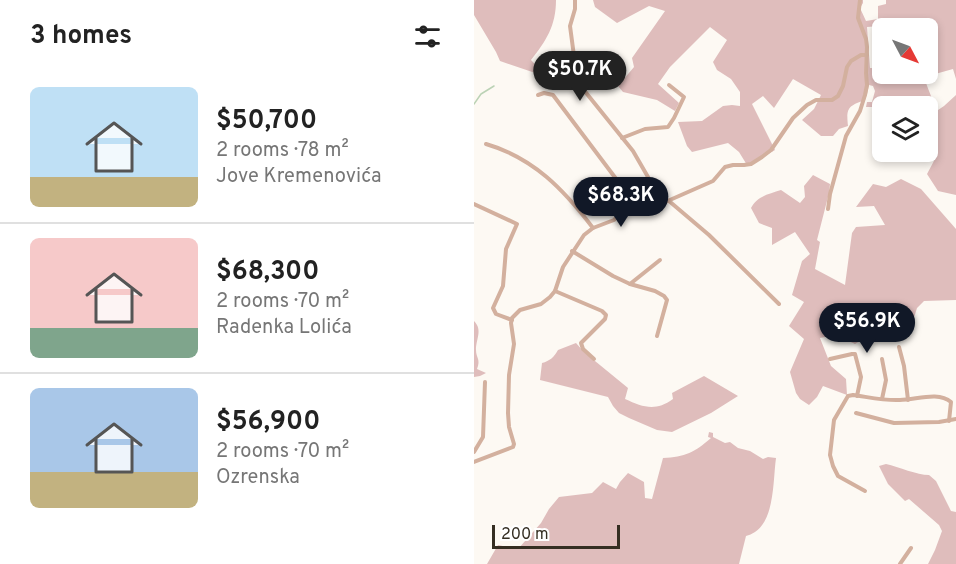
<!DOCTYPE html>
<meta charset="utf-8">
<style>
:root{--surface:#fff;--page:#f2f2f2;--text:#222;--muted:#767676;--line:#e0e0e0;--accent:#111827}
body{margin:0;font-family:Overpass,sans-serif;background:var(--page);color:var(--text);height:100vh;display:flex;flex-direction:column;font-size:22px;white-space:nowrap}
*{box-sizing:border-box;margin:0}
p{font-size:20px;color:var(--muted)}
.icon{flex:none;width:33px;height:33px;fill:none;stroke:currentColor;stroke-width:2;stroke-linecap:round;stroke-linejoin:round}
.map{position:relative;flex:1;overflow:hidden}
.drawer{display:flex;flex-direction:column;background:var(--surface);width:474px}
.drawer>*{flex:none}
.needle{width:39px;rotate:131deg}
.fabs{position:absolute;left:398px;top:18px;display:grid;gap:12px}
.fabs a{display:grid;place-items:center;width:66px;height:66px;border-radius:9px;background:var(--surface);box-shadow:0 3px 9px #0003;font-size:30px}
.scale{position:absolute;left:18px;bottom:15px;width:128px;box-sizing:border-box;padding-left:6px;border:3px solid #352e22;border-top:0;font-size:16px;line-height:21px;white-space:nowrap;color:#352e22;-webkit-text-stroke:4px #fff;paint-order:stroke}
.price{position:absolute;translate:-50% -51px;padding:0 14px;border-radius:21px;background:var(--accent);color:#fff;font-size:20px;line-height:39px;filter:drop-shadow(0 2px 3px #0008)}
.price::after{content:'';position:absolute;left:50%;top:36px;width:18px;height:14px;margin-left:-9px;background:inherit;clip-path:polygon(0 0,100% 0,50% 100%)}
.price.current{background:#222;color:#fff}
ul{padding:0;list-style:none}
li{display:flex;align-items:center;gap:18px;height:150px;padding:0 30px}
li+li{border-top:2px solid var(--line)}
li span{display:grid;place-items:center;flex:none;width:168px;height:120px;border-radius:9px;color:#555}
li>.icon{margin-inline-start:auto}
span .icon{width:72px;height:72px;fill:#fffc;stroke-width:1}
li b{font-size:26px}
h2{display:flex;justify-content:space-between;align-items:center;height:72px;padding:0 30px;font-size:26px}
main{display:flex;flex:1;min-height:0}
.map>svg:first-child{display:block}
.green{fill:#dfbdbc;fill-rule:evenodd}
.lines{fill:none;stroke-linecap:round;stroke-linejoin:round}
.stream{stroke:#bbd2b5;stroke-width:1.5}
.street{stroke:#d3b09e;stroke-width:4}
</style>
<main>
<section class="drawer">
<h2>3 homes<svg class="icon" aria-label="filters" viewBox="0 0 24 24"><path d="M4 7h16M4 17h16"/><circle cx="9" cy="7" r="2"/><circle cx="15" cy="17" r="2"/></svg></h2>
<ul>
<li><span style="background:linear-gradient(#bfe0f5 75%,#c2b280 0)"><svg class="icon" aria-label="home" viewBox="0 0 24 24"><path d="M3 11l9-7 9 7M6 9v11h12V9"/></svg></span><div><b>$50,700</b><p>2 rooms · 78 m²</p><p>Jove Kremenovića</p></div></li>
<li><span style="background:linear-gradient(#f6c9c9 75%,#7fa58c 0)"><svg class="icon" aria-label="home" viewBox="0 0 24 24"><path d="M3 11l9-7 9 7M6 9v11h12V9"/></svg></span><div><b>$68,300</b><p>2 rooms · 70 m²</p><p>Radenka Lolića</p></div></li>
<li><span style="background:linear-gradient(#a9c7e8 70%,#c2b280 0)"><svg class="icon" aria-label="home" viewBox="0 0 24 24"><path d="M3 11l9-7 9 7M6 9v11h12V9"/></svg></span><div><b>$56,900</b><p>2 rooms · 70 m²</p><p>Ozrenska</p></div></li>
</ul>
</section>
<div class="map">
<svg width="482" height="564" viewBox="0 0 482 564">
<rect width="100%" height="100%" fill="#fdf9f3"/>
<g class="green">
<path d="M0,0H82C82,26 72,41 57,60L73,77L26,61L22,52L0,15Z"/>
<path d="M119,0H389V3L386,8L392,21L404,19V6L412,4V0H482V79L479,69L454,76H450C453,89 460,99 461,112L470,106L482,95V195L464,191L453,174L461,159L459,137L453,106H408V116H405V111L401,107H392L393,102H398L401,91L399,86L395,85L393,94L391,100C374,106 372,108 374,126L365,129L359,136H347L328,120L340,109L347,95L319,79L300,108L289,96L278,104L301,150L280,162L273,165L265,152L254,143L218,152L213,146L204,122L228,121L249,106L258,105L266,106V92L257,79L243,70L239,62L253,40L236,27L196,67L184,84L205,103L201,111L183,100L149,92L144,86L160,67L158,58L191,11L175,6L143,23L121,7ZM406,26L408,41L403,50L408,51V28H453V74H408V68H396L393,27Z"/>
<path d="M339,175L356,184L355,193L343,240L346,242L341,269L371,285L378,233L382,227L411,225L400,206L382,207L399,184L412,187L427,179L447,189L482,229V300L450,301L443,308L438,324L426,334L395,335L381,344L362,335L346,338L357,366L372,379L373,395L349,386L343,397L335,405L326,399L322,393L316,372L330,339L315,326L330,302L318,295L328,261L336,254L321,232L298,245V228L285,223L277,208C283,196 295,194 307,190L326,203L331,197L330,186Z"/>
<path d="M0,321C9,330 2,339 2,350C2,358 7,359 3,369L12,373L6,376L0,377Z"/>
<path d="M102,343L110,352L154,388L151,399C169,407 181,412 199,399L198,393L230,376L264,396L237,413L198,432L183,430L155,418L145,413L139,406L134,397L66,380L68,363C76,361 80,357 84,350Z"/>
<path d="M235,432L239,433V437L251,443L256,442L264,448L276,451L289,459L294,457L302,458C299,479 301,519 281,532C278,534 275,535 272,536L265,564H13L24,545L44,549L67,523L75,509L85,497L118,493L129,482L142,489L146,482L154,473L170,482L171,498L178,499L189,458C211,457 221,452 237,438L234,437Z"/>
<path d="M412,464C425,467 443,475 455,475L462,481L477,511L482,512V564H454L461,550L468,531L465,525L435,499L431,501L414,484L405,466Z"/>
</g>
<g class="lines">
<path class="stream" d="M0,104L7,94L20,86"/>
<g class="street">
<path d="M101,0V9L96,26L102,71L109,89L159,151L189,203L239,181L251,167L259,165H270L277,164L288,157L297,150L319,118L333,105L342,100H358L364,96L369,86L373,67L377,61L387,55H393"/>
<path d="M64,95L70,93L79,95L158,200"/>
<path d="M148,138L171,129L194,127L200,118L210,97L195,85"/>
<path d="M12,144C60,158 90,190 119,228"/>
<path d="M195,201L235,235L305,304"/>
<path d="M0,204L43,224L32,249L29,286L19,308L22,314L38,320"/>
<path d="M354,209L356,194L372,136L386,111L391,95L393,85L392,73L393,47L392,39L384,18L386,0"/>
<path d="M98,251L139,276L156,284L181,291L190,296L193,300L183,336"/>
<path d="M156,284L186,260"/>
<path d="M81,291L128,311L132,315L131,319L107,343L109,349L120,359"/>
<path d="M425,347L430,366L434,400"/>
<path d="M356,359L378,354H381L387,377L383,396"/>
<path d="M408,359L412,380L408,399"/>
<path d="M382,413L420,423L465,422L482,419"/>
<path d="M0,452L9,437L11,382"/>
<path d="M0,462L39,447L40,444L35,427L34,413L35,375L40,344L37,323L38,318L46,310L67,304L76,297L81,291L89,267L110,235L119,228L140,220L165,193L178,184"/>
<path d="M391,491L364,476L359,466L356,455L360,420L374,396L379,395C394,397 411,401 426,400C442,400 464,391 477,402L475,421"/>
<path d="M426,564L437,548"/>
</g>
</g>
</svg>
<div class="fabs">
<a><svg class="needle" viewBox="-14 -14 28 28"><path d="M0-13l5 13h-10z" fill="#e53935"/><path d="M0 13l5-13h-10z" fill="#767676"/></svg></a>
<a><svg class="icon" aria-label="layers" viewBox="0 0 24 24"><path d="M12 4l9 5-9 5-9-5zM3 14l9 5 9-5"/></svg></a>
</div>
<div class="scale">200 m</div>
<b class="price current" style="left:106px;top:102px">$50.7K</b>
<b class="price" style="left:147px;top:228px">$68.3K</b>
<b class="price" style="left:393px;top:354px">$56.9K</b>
</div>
</main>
